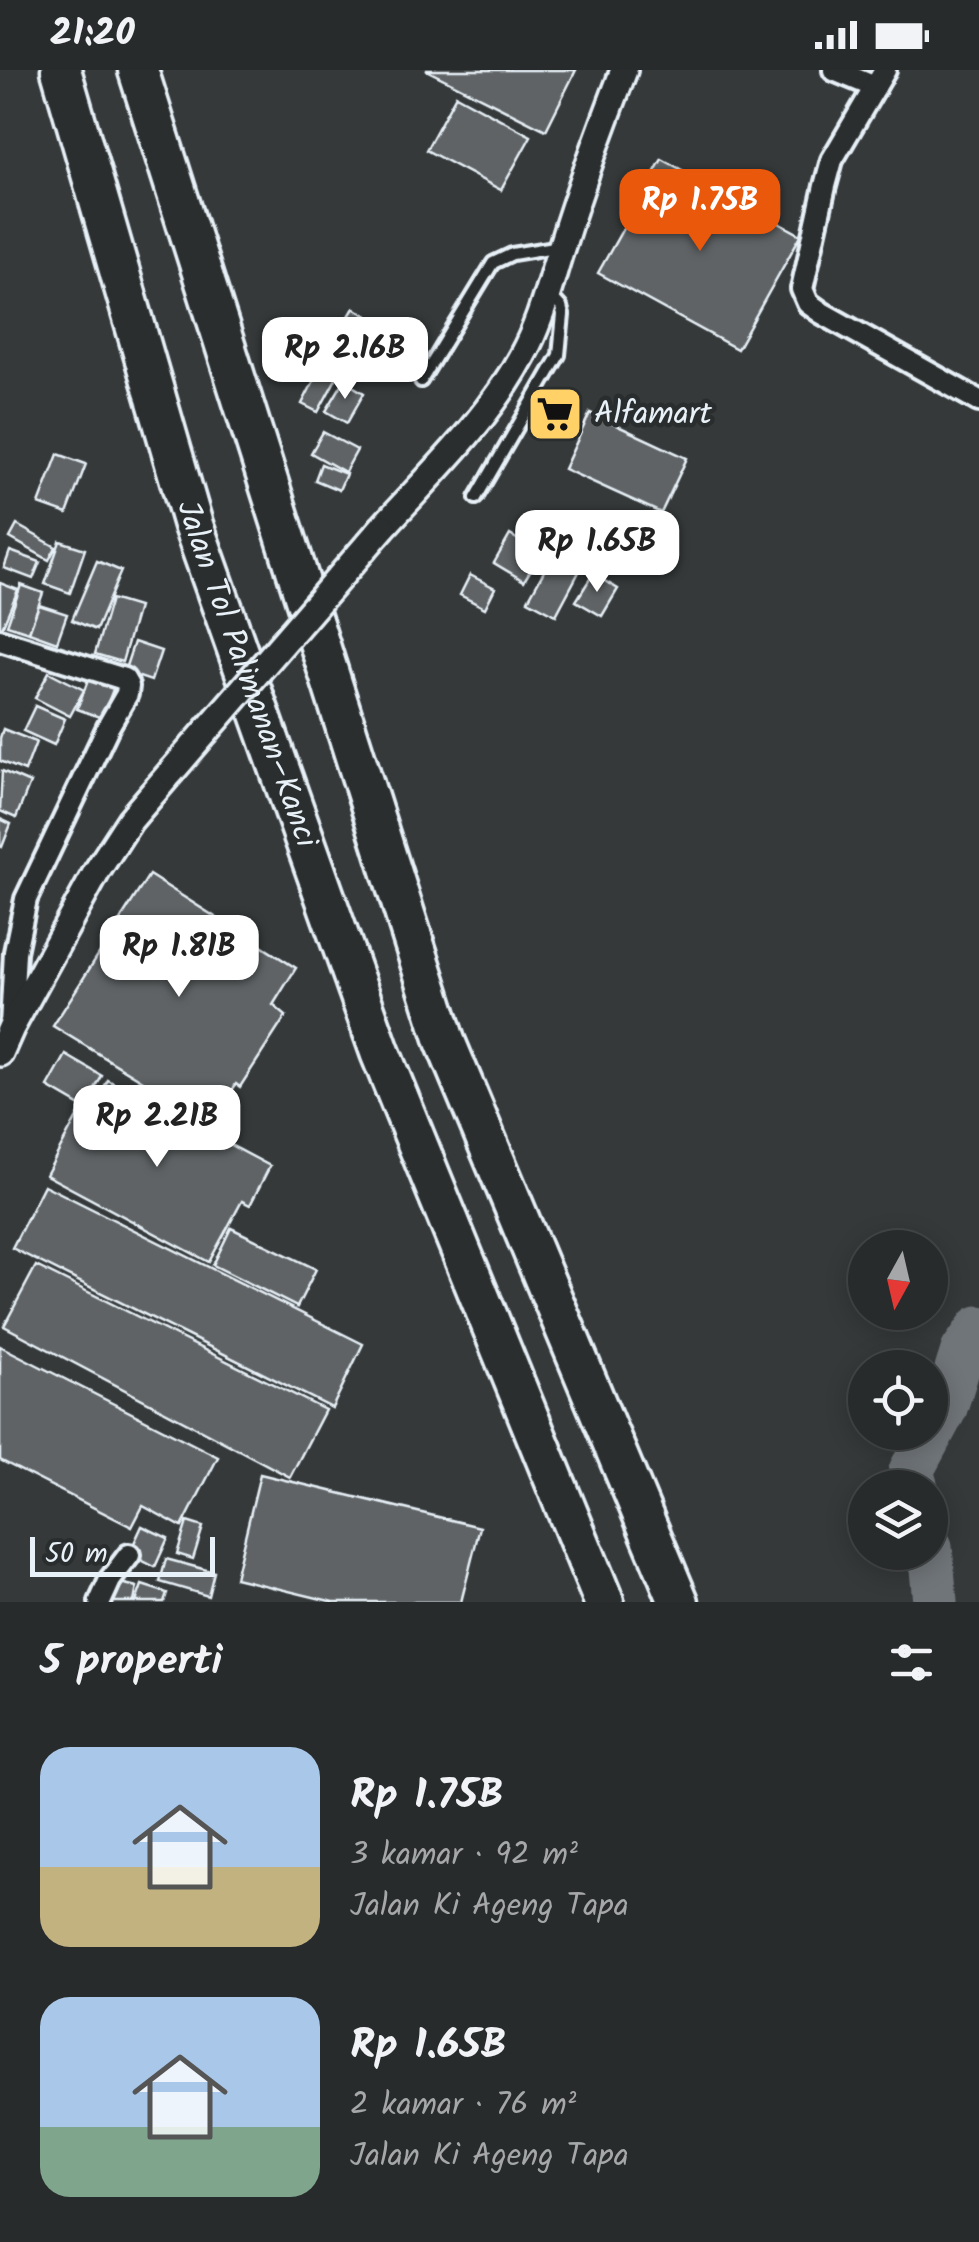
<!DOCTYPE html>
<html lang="id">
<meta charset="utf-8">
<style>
:root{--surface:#282b2c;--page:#343738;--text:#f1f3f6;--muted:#a5a7a9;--line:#444748;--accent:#ea580c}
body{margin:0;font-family:Kalam,sans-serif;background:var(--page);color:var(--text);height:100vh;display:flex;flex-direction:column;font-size:38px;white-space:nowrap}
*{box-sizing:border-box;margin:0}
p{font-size:32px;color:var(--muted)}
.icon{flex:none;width:55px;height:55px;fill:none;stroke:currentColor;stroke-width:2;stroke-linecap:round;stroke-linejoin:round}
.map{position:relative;height:1532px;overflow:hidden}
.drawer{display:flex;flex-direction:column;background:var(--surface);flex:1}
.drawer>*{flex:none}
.needle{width:65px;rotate:188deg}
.controls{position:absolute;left:848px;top:1160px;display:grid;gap:20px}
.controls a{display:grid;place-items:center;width:100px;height:100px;border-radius:50%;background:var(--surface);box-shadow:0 5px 25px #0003,0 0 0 2px var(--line);font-size:50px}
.scale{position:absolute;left:30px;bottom:25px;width:185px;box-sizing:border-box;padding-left:10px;border:5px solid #e8f1f8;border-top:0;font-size:28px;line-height:35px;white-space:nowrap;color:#e8f1f8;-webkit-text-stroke:8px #2a2d2e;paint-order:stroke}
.price{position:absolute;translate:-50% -85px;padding:0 22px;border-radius:20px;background:#fff;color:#222;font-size:32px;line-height:65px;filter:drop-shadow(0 2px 5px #0008)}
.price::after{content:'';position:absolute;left:50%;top:60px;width:30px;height:22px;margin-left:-15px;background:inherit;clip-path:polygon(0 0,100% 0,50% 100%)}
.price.current{background:var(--accent);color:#fff}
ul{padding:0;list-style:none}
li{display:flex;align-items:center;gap:30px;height:250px;padding:0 40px}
li span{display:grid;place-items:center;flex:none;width:280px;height:200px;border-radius:30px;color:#555}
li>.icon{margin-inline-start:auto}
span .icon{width:120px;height:120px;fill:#fffc;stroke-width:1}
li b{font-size:42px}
h2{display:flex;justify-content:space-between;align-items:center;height:120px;padding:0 40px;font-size:42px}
.status{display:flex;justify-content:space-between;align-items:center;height:70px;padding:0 50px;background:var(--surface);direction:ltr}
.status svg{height:28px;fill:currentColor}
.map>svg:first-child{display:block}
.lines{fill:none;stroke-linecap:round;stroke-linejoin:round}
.river{stroke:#707579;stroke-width:45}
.building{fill:#5f6365;stroke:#e8f1f8;stroke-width:2.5}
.service-casing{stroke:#e8f1f8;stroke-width:18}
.minor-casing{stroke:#e8f1f8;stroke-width:28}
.tertiary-casing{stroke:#e8f1f8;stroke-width:32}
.motorway-casing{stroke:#e8f1f8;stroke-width:45}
.service{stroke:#2a2d2e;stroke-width:10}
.minor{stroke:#2a2d2e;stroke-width:20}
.tertiary{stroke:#2a2d2e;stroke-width:25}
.motorway{stroke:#2a2d2e;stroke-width:38}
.tertiary-bridge-casing{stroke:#e8f1f8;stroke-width:32;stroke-linecap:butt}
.tertiary-bridge{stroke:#2a2d2e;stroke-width:25}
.labels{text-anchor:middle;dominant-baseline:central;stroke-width:9;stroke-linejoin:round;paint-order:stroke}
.poi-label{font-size:32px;fill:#e8f1f8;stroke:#2a2d2e;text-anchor:start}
.street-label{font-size:32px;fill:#e8f1f8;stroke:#2a2d2e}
</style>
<div class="status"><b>21:20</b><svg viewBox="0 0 49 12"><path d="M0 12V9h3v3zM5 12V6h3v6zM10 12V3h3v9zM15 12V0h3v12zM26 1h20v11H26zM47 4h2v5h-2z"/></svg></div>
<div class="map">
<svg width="979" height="1532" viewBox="0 0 979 1532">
<rect width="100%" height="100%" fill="#35393a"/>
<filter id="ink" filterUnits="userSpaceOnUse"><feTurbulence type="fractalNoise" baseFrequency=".01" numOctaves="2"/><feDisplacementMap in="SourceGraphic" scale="20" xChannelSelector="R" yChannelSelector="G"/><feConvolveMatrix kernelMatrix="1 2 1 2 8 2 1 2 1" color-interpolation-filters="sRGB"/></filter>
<g filter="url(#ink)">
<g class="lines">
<g class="river">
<path d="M916,1418L911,1401L945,1338L963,1281L979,1258"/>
<path d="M930,1477L935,1532"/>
</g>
</g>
<g class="building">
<path d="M426,0H576L546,60Z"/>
<path d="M456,25L531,66L501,120L426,80Z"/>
<path d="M662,89L801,165L737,279L598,203Z"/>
<path d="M354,238L392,260L369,298L331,276Z"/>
<path d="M321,297L338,305L318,342L302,334Z"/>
<path d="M344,311L364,323L347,353L326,341Z"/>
<path d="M590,343L687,388L661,443L564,399Z"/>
<path d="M323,362L357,380L345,402L311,383Z"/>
<path d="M58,384L86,394L67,444L39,434Z"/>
<path d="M321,394L346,404L339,420L315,410Z"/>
<path d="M17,455L56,477L49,490L10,468Z"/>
<path d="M510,465L541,483L524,511L494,493Z"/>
<path d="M60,471L85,479L70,523L45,514Z"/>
<path d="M10,481L40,492L33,509L4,498Z"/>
<path d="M553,485L580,500L556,545L528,530Z"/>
<path d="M97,491L121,501L96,560L72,550Z"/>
<path d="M593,504L618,519L602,546L576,531Z"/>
<path d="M470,505L495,518L485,538L460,525Z"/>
<path d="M0,513L18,520L1,560L0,559Z"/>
<path d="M21,515L43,523L29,562L7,555Z"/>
<path d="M111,529L138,537L122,592L95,584Z"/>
<path d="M39,535L67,544L57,572L29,562Z"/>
<path d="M134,572L161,581L151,611L124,602Z"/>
<path d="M92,600L117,609L102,648L77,639Z"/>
<path d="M49,602L84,620L70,646L35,628Z"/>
<path d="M35,636L65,649L54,675L23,661Z"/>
<path d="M3,659L36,672L25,701L0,691V668Z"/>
<path d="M2,701L30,713L16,748L0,741Z"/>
<path d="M0,749L11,754L2,777L0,776Z"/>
<path d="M149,805L296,898L273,935L286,946L240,1017L236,1014L212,1053L53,956Z"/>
<path d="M66,985L102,1006L84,1038L48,1017Z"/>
<path d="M108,1010L270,1096L250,1135L242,1131L209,1192L46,1105L81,1040L89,1044Z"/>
<path d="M44,1115L363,1274L332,1338L12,1178Z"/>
<path d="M231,1158L316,1199L297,1237L213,1195Z"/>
<path d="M36,1196L325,1340L290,1407L4,1256Z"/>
<path d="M0,1276L218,1387L182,1457L143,1436L132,1457L0,1390Z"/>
<path d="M260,1404L480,1457L461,1532H334L235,1508Z"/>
<path d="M187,1452L203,1457L193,1489L177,1484Z"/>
<path d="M142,1456L168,1468L155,1497L129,1484Z"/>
<path d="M166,1489L214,1502L208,1526L160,1512Z"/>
<path d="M112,1511L137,1517L134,1532H107Z"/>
<path d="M142,1515L167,1523L164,1532H136Z"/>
</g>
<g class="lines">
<g class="service-casing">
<g id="service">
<path d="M421,311L493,193L512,184L561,176"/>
<path d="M476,428L559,285L563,245L561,237L551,226"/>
</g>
</g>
<g class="minor-casing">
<g id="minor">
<path d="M834,0L875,17"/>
<path d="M885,0L832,90L825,116L802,219L808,233L822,243L979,331"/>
<path d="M0,570L124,609L128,616L127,624L108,657L26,829L15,882L11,956"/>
<path d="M100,1532L110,1510L129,1485"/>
</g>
</g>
<g class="tertiary-casing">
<g id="tertiary">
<path d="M383,457C431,404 488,350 522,286C542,250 550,211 563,172C581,114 602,57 624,0"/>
<path d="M0,983L11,958L97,801L130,750L171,702"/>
</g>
</g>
<g class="motorway-casing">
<g id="motorway">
<path id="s1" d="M61,0L193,455L254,627L380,982L604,1532"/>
<path d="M138,0L445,971L679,1532"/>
</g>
</g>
<use href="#service" class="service"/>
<use href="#minor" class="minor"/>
<use href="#tertiary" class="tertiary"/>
<use href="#motorway" class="motorway"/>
<g class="tertiary-bridge-casing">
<path id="tertiary-bridge" d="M171,702L383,457"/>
</g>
<use href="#tertiary-bridge" class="tertiary-bridge"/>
</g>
</g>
<defs>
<g id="supermarket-square" transform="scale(2.875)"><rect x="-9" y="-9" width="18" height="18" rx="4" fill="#ffd166" stroke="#2a2d2e"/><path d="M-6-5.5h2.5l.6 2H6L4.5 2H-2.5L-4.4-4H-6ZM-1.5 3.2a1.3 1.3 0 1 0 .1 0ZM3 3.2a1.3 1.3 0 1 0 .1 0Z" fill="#111"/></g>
</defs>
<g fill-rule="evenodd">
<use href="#supermarket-square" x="555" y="344"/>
</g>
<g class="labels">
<g class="poi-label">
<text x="594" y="344">Alfamart</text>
</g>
<g class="street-label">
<text stroke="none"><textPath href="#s1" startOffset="632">Jalan Tol Palimanan–Kanci</textPath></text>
</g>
</g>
</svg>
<div class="controls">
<a><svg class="needle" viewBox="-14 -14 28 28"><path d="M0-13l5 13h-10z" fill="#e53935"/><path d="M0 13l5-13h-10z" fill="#a5a7a9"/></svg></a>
<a><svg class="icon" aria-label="locate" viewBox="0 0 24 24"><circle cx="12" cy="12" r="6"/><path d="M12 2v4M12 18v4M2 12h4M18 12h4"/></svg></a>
<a><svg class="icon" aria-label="layers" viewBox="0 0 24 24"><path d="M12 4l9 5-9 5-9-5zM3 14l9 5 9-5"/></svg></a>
</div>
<div class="scale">50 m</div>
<b class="price current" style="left:700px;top:184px">Rp 1.75B</b>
<b class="price" style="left:345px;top:332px">Rp 2.16B</b>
<b class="price" style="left:597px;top:525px">Rp 1.65B</b>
<b class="price" style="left:179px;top:930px">Rp 1.81B</b>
<b class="price" style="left:157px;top:1100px">Rp 2.21B</b>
</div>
<section class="drawer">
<h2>5 properti<svg class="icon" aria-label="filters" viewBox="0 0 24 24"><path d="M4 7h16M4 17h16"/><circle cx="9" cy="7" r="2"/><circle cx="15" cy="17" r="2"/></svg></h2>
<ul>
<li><span style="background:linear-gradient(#a9c7e8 60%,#c2b280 0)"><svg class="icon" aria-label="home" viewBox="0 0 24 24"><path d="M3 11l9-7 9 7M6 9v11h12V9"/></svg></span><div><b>Rp 1.75B</b><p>3 kamar · 92 m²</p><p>Jalan Ki Ageng Tapa</p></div></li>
<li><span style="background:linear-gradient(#a9c7e8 65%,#7fa58c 0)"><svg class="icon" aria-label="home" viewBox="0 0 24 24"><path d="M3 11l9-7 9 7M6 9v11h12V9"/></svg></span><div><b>Rp 1.65B</b><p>2 kamar · 76 m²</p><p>Jalan Ki Ageng Tapa</p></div></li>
</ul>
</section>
